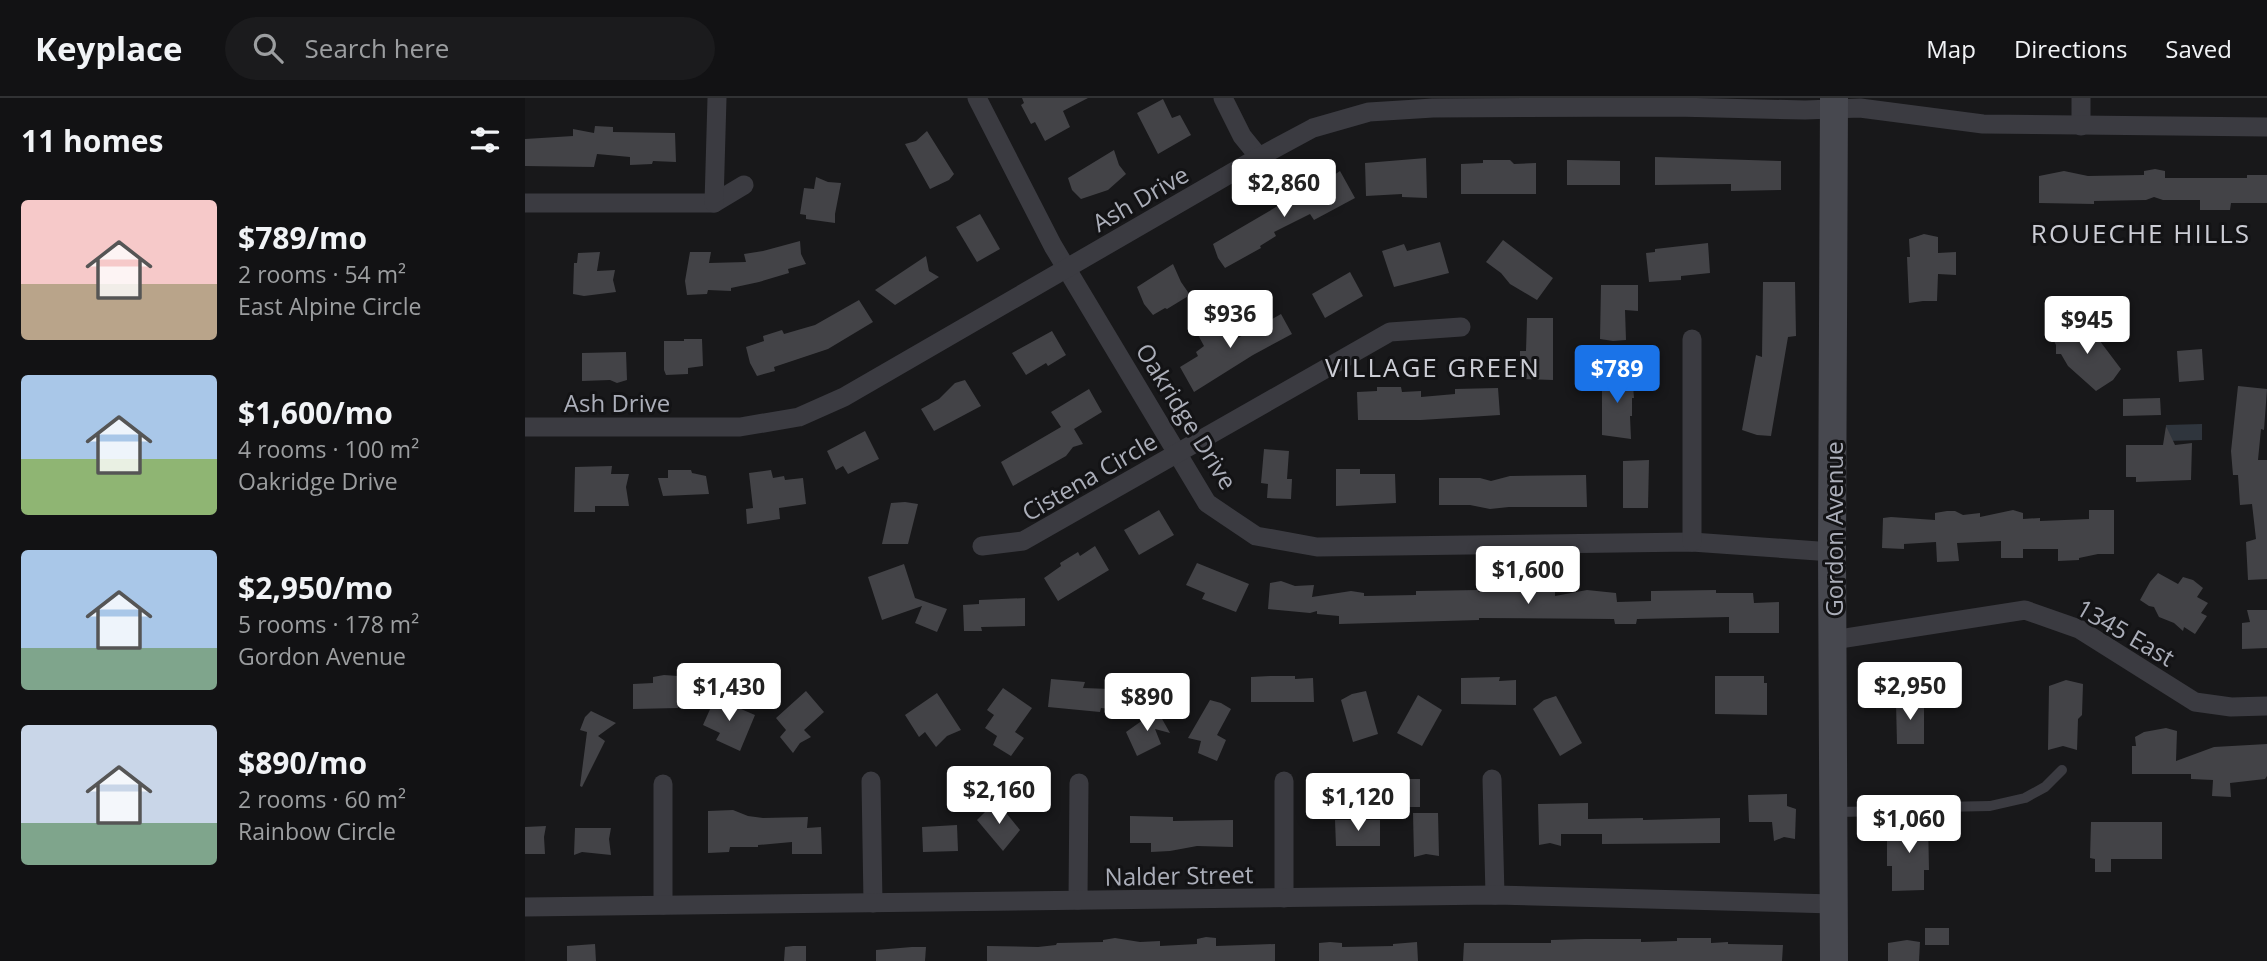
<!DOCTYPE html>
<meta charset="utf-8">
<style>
:root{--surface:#121214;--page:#1b1b1d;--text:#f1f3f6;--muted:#9c9ea0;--line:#313234;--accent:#1a73e8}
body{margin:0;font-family:"Open Sans",sans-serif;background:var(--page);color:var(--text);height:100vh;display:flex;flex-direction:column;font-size:26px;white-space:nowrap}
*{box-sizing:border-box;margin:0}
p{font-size:23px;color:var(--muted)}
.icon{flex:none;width:38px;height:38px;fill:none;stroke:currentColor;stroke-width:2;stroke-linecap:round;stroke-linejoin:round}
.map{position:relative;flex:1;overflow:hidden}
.drawer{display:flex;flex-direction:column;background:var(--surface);width:525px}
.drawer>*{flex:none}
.price{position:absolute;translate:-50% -60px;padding:0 16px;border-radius:7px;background:#fff;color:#222;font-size:23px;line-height:46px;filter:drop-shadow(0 2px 4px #0008)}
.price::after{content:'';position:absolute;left:50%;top:42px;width:21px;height:16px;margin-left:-10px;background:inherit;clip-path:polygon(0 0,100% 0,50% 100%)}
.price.selected{background:var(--accent);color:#fff}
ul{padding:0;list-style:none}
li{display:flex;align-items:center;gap:21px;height:175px;padding:0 21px}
li span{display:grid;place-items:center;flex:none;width:196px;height:140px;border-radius:7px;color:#555}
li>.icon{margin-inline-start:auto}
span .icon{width:84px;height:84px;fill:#fffc;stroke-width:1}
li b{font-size:30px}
h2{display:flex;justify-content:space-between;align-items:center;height:84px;padding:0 21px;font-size:30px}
header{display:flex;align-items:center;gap:42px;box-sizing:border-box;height:98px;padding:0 35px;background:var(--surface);border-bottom:2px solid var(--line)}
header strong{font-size:33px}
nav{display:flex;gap:38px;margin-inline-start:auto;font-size:24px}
.search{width:490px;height:63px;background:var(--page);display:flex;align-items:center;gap:18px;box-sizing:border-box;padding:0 24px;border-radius:38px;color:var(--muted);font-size:26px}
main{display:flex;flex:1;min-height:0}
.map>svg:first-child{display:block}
.water{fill:#2f353d}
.building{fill:#434347}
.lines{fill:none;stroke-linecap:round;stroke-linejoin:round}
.lane{stroke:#3b3b41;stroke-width:10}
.street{stroke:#3b3b41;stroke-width:19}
.secondary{stroke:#47484f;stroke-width:28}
.labels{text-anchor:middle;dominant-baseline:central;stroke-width:6;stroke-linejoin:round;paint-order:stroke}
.street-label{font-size:24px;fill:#abaeb9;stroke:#131315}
.neighbourhood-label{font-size:26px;letter-spacing:2px;fill:#cccdd5;stroke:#131315}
</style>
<header>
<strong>Keyplace</strong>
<div class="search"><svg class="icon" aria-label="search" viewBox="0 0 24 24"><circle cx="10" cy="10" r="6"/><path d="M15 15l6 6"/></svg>Search here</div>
<nav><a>Map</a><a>Directions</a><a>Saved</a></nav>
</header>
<main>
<section class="drawer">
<h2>11 homes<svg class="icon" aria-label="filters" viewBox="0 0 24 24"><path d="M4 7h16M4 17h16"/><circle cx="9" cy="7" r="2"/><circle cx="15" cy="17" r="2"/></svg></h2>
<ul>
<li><span style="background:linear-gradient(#f6c9c9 60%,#b9a48a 0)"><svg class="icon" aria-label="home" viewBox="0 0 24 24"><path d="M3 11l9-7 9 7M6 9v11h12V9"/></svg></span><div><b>$789/mo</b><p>2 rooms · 54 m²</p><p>East Alpine Circle</p></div></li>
<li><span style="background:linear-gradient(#a9c7e8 60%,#8fb573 0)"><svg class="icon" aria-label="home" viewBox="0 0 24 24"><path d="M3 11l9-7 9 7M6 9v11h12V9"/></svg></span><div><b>$1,600/mo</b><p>4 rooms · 100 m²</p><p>Oakridge Drive</p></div></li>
<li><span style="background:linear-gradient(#a9c7e8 70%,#7fa58c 0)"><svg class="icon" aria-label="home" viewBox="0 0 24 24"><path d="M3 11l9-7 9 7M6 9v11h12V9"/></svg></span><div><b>$2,950/mo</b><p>5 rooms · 178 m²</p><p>Gordon Avenue</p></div></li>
<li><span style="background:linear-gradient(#c9d6e8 70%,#7fa58c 0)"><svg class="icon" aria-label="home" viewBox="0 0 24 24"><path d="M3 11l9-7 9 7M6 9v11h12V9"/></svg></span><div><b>$890/mo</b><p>2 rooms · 60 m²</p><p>Rainbow Circle</p></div></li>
</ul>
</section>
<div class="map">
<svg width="1742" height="863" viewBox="0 0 1742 863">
<rect width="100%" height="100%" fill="#18181a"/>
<path class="water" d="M1677,326V342L1642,343L1641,327Z"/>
<g class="building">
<path d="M497,0H563L538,13L545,29L520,43L510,24L506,26L496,7L499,5Z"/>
<path d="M638,1L647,20L655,17L666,37L633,56L612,15Z"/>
<path d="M70,28L88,29V34L150,35L151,64L128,63L127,66L105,67V59L72,56L69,69L0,68V41L48,38V31L69,35Z"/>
<path d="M402,33L429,76L424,82L405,91L380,46L391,43Z"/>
<path d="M589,52L594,67L601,76L583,92L556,101L547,92L543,80Z"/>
<path d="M1130,59L1256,63V92L1206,93V86L1130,87Z"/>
<path d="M901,60L902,100L877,99V96L841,98L840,65Z"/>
<path d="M958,62H985L989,66L1011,65V96H936V66L958,65Z"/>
<path d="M1042,62L1095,63V87H1042Z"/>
<path d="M1630,71L1640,73V80H1722V77H1742V105H1706L1705,112H1675V102H1638L1629,99L1621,102L1569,103V106L1514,105V78L1539,73L1563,78L1619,77V73Z"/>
<path d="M815,73L830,100L789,122L785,116L749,134L751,138L735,148L736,150L700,170L693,160L688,146L792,85L794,87Z"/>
<path d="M291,79L303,84L316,85L310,116V125L281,121V117L275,116L279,90L289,91Z"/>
<path d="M455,116L475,151L452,164L431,129Z"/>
<path d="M1399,136L1413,139V155L1431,154V177L1413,176L1412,203H1398L1384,205L1382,159H1385L1384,141Z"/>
<path d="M978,142L1028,180L1012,202L985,186L976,175L961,164Z"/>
<path d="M275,143L276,156L281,166L263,171L264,175L234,184L206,190V193L183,192L182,196L162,197L160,183L165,154H186L184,165L221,164L219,156L238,153Z"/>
<path d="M915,144L924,175L869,189L857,153L879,146L882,153Z"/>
<path d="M1183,145L1185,175L1156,178V182L1124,184L1121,155L1130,154V151Z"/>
<path d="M75,154L72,173L90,172L88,182L91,194L59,198L48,196L49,165H52L53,155Z"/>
<path d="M401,158L404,173L414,179L370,207L350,192Z"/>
<path d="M648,166L656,184L665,197L642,211L640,210L628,217L619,206L612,189Z"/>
<path d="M825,174L838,198L800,220L787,196Z"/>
<path d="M1238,184H1270L1271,238L1263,239L1246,338L1232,337L1217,332L1231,257L1237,259Z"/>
<path d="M1076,187H1113V213L1100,212L1101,242L1088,243L1075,241Z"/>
<path d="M334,202L348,224L303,251L249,269L250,273L232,278L225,265L221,249L239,243L238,238L257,232L259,236L290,227Z"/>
<path d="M756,216L767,236L728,257L669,294L655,269L673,258L671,254L679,248L672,235L691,223L704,245Z"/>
<path d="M1002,220H1028V282L995,281V253H1001Z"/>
<path d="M1559,222L1596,271L1588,282L1571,293L1543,268L1536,256H1531V247L1529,243L1540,233Z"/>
<path d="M527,233L541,257L523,268L521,265L501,277L487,255Z"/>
<path d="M159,241H177L178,268L163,270V276L141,277L139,272V243H159Z"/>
<path d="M1677,251L1679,282L1654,284L1652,253Z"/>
<path d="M101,254L102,282L92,285L85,282L57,283V255Z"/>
<path d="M1077,275L1090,277L1107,275L1109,300H1107V318H1105L1106,341L1077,337Z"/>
<path d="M440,282L456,308L409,333L396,311L414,301L430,285Z"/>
<path d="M1713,288L1742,291L1739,332L1736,331L1733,362H1742V481L1723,482L1721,444L1731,441L1727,406L1715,407L1713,377H1708L1706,353Z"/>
<path d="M852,289H876L877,294L896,293V299L930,296V291L973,290L975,317L896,322H833L832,294L852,293Z"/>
<path d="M564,291L577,314L549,331L558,346L548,349L541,358L488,388L476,364L536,329L526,314Z"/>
<path d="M1635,300L1636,317L1598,318V301Z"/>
<path d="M1641,328L1650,347L1667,345L1666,382L1611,384V379H1601V347H1638Z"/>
<path d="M340,333L354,361L323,376L318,368L311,372L302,353Z"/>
<path d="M739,351L764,353L762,381H767L766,401L742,400L743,386L736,385Z"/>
<path d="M1124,362L1123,410H1098V363Z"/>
<path d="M87,368L86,376H104L101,389L104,408H70V414H49L50,369Z"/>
<path d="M811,371H835V376H870L871,405L811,408Z"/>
<path d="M143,372H166L167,375L181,378L184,396L138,398L133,380H143Z"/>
<path d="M246,372L248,380L259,378L260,382L278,380L281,406L254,410L255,421L222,426L221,411L228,410L224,375Z"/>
<path d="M1061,377L1062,409H984L965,411L945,407H914V380H955L966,383L985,378Z"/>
<path d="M380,404L393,406L383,446H357L366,405Z"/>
<path d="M634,412L649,437L614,457L599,432Z"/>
<path d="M1488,412L1498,415V421L1515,420V423L1564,421V412H1589V456H1573L1554,460V462L1533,463V451H1498V460H1476V443L1432,445L1434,463L1412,464L1411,444L1379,446V451L1357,450L1358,420L1366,419L1410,422V415L1422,413H1430L1438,417L1455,415V419Z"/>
<path d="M570,448L584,472L533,503L519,480L536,468L535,465L553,454L555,458Z"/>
<path d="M672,465L724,486L711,514L677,501L680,495L661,487Z"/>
<path d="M379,466L390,500L422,511L412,534L390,525L397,508L357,522L343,479Z"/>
<path d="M1633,475L1653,486L1658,479L1668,482L1678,490L1672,499L1683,505L1676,515L1682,518L1670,536L1659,529L1658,533L1649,525L1634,519L1629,509L1624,508L1615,502L1625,484Z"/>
<path d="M756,483L770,488L789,487L787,499L826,493L839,495V498L891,497V493L954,492L953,494L998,489L1030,492V498L1062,492L1091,495L1092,504L1126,503V493L1191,492V495H1228L1229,505L1254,504V535H1204V519L1112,521L1111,526H1090L1089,521L954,520V522L814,526V518L792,516V513L785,515L743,511L745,485Z"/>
<path d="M500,500V528L456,529L457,533H439L438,507L454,506V502Z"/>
<path d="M1722,512H1742V550L1717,551V525L1725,524Z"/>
<path d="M139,577L153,578V610L108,611V586L128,585V579Z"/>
<path d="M745,578H770V581L788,580L789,604H726V579Z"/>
<path d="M1190,578H1239V585H1242V617L1190,616Z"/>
<path d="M975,579L974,583L991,582V607L936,606V580Z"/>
<path d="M526,581L560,584L558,590L585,591V611L576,610L575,614L523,609Z"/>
<path d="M1541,582L1558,586L1557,617L1553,621L1552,652L1538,648L1523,652L1524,588Z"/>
<path d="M478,590L507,610L490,634L499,640L486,658L468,647L472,638L460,630L469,617L462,612Z"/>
<path d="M617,592L629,612L589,611Z"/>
<path d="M281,593L299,614L279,632L286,639L275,645L268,655L255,639L261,632L251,620Z"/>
<path d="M841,593L853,636L828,644L816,602L827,596Z"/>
<path d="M412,595L436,632L422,638L411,649L400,634L394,639L380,617Z"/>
<path d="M893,597L917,612L897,648L872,635Z"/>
<path d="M1031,598L1057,645L1035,658L1008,611L1019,602Z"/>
<path d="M190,600L230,617L215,653L191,642L195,635L178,627Z"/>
<path d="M1385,600L1399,604V646H1372L1371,604Z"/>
<path d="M685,602L696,605L706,611L692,637L701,642L692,663L673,655L676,643L663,640Z"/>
<path d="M632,612L645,635L630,631L636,646L612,658L601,634Z"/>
<path d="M66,613L91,625L73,638L80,643L57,689L55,688L62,634L55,632L60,619Z"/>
<path d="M1641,630L1652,633L1651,663L1689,649L1742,646V678L1740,681L1705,685L1706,699L1687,698L1688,682L1666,681V676H1607V648H1611L1610,639L1619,634Z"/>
<path d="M865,681H895V709H864Z"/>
<path d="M1262,696V708L1271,711L1270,741L1259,739L1249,743L1247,724H1224L1223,697Z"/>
<path d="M473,705L495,732L478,753L452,722L462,712Z"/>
<path d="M1063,705V721L1118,720V722L1195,720V745L1077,746V736H1036V748L1025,745L1014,747L1013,706Z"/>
<path d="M208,712L223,718L238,720L283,719L282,730L296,729L297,756H267V744L233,747V749H205L204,754L183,755V713Z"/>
<path d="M888,715H913L914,758L901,756L889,759Z"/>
<path d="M605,718L648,719V723L708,722V749L672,748L645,753L626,754V745H605Z"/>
<path d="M810,722H855V748H811Z"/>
<path d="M1403,723L1404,772H1399V792L1367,793V768H1362V743L1367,742L1366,724Z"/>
<path d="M1566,724H1637V761H1586V774H1570V761L1565,760Z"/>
<path d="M432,727L433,753L398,754L397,729Z"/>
<path d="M21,728L19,739L20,756H0V729Z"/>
<path d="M50,730H86L84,741L86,757L57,754L49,757Z"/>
<rect x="1400" y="830" width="24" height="17"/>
<path d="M681,839L691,840V848L750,846V863H462V848L513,849L531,847L532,845L578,844V842L590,840L615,844L635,843V848L672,846V841Z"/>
<path d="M1152,840H1186V845L1203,844V846L1258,847L1257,863H938L939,845H1026V842L1060,841H1116V844L1152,843Z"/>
<path d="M1382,842L1395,844L1394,863H1363V845Z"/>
<path d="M805,844L817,845V849L868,848V846L892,844L893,863H794V845Z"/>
<path d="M70,846L71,863H42V848Z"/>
<path d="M268,848H281V863H259L260,849Z"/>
<path d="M387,849H401L400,863H351V852Z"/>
</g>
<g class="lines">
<path class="lane" d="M1309,714L1373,713L1415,709L1465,708L1500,700L1520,689L1537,672"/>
<g class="street">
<path d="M452,0L528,148L682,405L731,438L792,449L1167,444L1307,454"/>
<path d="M698,0L717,38L734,59"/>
<path d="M1556,28V0"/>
<path d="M0,105H189L219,87"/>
<path d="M189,105L192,0"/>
<path d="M0,329H215L274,319L319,299L734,59L788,30L844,14L908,10L1150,9L1280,12L1335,10L1458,26L1742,29"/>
<path d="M1167,444V241"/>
<path d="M457,448L498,443L865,234L936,229"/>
<path d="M1308,542L1500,512L1554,531L1670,604L1706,609L1742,608"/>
<path d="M967,681L970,797"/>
<path d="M346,683L348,805"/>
<path d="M759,683V800"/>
<path d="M138,686V807"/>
<path d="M553,802L554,685"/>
<path d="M0,809L970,797L1309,806"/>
</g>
<path class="secondary" d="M1309,0L1307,454L1309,863"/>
</g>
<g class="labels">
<g class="street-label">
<text transform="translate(615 100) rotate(-30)">Ash Drive</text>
<text x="92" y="304">Ash Drive</text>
<text transform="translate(662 318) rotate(58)">Oakridge Drive</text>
<text transform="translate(564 378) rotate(-30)">Cistena Circle</text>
<text transform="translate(1308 431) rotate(-90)">Gordon Avenue</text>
<text transform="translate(1601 534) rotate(30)">1345 East</text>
<text transform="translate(654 777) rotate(-1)">Nalder Street</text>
</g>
<g class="neighbourhood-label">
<text x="1616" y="135">ROUECHE HILLS</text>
<text x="908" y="269">VILLAGE GREEN</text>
</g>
</g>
</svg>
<b class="price" style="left:759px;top:121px">$2,860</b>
<b class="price" style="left:705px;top:252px">$936</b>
<b class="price" style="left:1562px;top:258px">$945</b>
<b class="price selected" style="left:1092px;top:307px">$789</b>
<b class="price" style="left:1003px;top:508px">$1,600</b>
<b class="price" style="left:1385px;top:624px">$2,950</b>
<b class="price" style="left:204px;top:625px">$1,430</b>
<b class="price" style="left:622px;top:635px">$890</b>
<b class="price" style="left:474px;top:728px">$2,160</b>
<b class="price" style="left:833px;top:735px">$1,120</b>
<b class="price" style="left:1384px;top:757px">$1,060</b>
</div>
</main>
